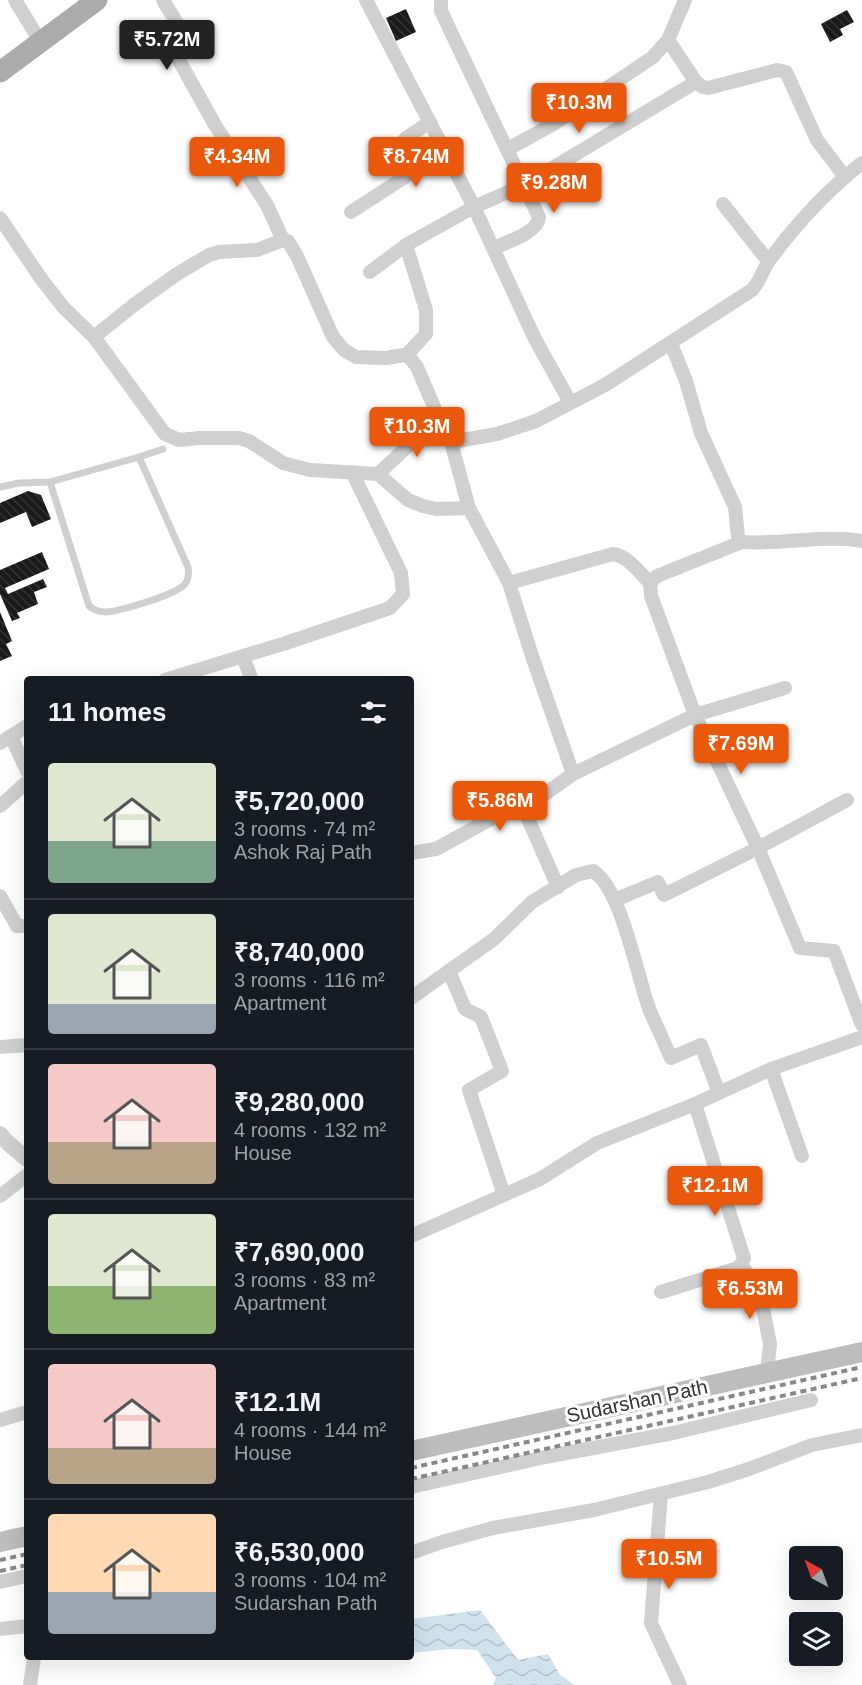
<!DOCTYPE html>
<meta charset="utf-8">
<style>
:root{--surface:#171b24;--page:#20242c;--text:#f1f3f6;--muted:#9ea1a6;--line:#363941;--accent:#ea580c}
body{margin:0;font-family:Arial,sans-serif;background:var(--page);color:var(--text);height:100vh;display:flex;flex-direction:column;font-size:22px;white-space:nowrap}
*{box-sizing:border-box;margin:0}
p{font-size:20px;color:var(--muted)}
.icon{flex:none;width:33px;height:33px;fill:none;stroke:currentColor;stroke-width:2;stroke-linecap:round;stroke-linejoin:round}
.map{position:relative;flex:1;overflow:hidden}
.side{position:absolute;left:24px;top:676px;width:390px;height:984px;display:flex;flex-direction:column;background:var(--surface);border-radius:6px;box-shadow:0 6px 24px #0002}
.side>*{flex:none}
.needle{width:39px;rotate:319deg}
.buttons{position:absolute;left:789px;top:1546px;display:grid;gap:12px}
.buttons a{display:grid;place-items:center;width:54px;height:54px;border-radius:6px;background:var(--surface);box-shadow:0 6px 24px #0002;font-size:30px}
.price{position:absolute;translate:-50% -51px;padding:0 14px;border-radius:6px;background:var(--accent);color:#fff;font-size:20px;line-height:39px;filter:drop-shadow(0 2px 3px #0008)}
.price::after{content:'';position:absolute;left:50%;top:36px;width:18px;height:14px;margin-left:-9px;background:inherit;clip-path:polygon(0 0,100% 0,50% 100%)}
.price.active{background:#222;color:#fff}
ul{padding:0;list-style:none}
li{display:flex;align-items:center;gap:18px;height:150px;padding:0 24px}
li+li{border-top:2px solid var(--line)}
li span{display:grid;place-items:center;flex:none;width:168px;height:120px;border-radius:6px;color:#555}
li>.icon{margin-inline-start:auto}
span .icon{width:72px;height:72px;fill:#fffc;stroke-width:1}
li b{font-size:26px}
h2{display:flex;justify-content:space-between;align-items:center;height:72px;padding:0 24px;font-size:26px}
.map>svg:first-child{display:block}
.water{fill:url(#water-waves)}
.building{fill:url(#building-back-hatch)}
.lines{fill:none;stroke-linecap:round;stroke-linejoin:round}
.service{stroke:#d0d0d0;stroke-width:7}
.minor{stroke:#d0d0d0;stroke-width:14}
.tertiary{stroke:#d0d0d0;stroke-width:16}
.secondary{stroke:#bdbdbd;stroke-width:20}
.primary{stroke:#ababab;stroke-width:21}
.rail{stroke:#888;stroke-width:4;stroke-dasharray:6 4.5;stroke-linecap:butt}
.labels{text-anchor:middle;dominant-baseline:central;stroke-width:6;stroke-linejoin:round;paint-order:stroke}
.street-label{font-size:20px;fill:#333;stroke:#fff}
</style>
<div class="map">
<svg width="862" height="1685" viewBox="0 0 862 1685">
<defs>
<pattern id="water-waves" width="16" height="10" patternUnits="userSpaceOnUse" patternTransform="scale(1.5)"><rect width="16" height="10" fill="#cfe2ee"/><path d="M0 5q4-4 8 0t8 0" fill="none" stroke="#b2c2cd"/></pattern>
<pattern id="building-back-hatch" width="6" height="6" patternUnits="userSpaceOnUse" patternTransform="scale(1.5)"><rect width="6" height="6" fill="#1a1a1a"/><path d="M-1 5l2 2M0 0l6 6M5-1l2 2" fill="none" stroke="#333"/></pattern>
</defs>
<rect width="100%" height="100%" fill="#fff"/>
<path class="water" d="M480,1610L518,1660L548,1654L560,1675L575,1685H493L496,1678L477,1650L450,1649L411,1653V1619Z"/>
<g class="building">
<path d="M406,9L416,32L396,41L386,18Z"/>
<path d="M847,10L854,22L840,29L843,35L830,42L821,24Z"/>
<path d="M28,491L41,495L51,519L32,527L26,512L0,523V503Z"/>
<path d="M42,552L49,569L5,588L8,594L43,579L47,587L34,592L38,604L17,613L20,618L12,621L0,594V570Z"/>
<path d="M0,612L12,641L6,644L12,656L0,661Z"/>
</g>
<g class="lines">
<g class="service">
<path d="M139,457L163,449"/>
<path d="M0,487L19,483L50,482L139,457L188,567C189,573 189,579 185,584C176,595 120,611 106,612C99,612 94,610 89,606L50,482"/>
</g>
<g class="minor">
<path d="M15,0L40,41"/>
<path d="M163,0L183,33L174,48L176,55L215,125L267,205L283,240"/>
<path d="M366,0L474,207L535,339L570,402"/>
<path d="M441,0V11L539,217C537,234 508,241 494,248"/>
<path d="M668,40L696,82L703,87L708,88L777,70L786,72L817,140L845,177"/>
<path d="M508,149L555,123L653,57L668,40L685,0"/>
<path d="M723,204L768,261"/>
<path d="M351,212L405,177L409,172L402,144L406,138L430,122"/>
<path d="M0,218L42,280L64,308L94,337L165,434L179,440L200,438H239L249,441L283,463L310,470L378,474L408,500L423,506L436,509L469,508L451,442L497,434L536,421L605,385L752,290C761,280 763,268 771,258C797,223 828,190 862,163"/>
<path d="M406,245L426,310V334L410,351"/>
<path d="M370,272L406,245L474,207L524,185L696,82"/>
<path d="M94,337L135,304L177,274L209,255L219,252L257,250L283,240L288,241L297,256L333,337L344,350L356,357L386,358L404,355L410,358L417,367L435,409L451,442"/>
<path d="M671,344L686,381L701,433L735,507L738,537L742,542C782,545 823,534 862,541"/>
<path d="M378,474L408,446L443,426"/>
<path d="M469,508L509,583L532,656L573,774L695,715L651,596L650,583L657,576L742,542"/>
<path d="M509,583L613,554C628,556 640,573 650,583"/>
<path d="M243,657L252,680"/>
<path d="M165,680L286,643L390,608L403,594L401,573L352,472"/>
<path d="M785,688L695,715L758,848L800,948L834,951L862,1025"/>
<path d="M11,736L27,771"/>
<path d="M0,743L27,726"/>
<path d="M522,805L558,887"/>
<path d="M0,806L27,782"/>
<path d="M411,853L436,849L496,816L538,799L573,774"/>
<path d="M0,896L17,926H27"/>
<path d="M615,900L658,882L664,895L758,848L847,800"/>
<path d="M449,971L465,1009L481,1017L502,1071L469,1090L504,1195"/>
<path d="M411,998L494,939L532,902L576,875L593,871C622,889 637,977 650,1011C657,1027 664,1042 671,1058L701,1045L719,1093"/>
<path d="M0,1047L27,1045"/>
<path d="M771,1069L802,1156"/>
<path d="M0,1196L27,1175"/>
<path d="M411,1236L540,1179L597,1143L695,1104L771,1069L862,1037"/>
<path d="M741,1265L759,1288L770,1344L767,1373"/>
<path d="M661,1292L735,1269L741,1265L744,1258L695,1104"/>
<path d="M0,1420L27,1412"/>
<path d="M411,1487L545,1457L673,1433L811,1400"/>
<path d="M661,1494L651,1623L680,1685"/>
<path d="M411,1553L442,1542L493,1528L594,1510L708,1482L746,1470L812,1445L862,1435"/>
<path d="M0,1582L27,1576"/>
<path d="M0,1629L27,1626"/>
<path d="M30,1685L34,1658"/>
</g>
<path class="tertiary" d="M0,1134L9,1144L27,1159"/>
<g class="secondary">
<path d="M411,1451L862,1352"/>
<path d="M0,1542L27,1536"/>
</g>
<path class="primary" d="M0,72L97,0"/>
<g class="rail">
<path d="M411,1468L862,1367"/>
<path d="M411,1479L862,1378"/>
<path d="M0,1560L27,1554"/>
<path d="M0,1571L27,1565"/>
</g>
</g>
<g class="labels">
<g class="street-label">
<text transform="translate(637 1401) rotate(-12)">Sudarshan Path</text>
</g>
</g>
</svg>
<div class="buttons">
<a><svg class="needle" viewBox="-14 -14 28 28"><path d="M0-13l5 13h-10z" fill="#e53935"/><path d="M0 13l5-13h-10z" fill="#9ea1a6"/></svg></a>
<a><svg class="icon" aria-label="layers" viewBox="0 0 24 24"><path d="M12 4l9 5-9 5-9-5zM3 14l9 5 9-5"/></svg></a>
</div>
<b class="price active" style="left:167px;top:71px">₹5.72M</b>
<b class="price" style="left:579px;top:134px">₹10.3M</b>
<b class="price" style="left:237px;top:188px">₹4.34M</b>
<b class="price" style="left:416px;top:188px">₹8.74M</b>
<b class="price" style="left:554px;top:214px">₹9.28M</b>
<b class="price" style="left:417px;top:458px">₹10.3M</b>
<b class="price" style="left:741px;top:775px">₹7.69M</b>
<b class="price" style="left:500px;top:832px">₹5.86M</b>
<b class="price" style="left:715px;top:1217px">₹12.1M</b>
<b class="price" style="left:750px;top:1320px">₹6.53M</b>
<b class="price" style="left:669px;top:1590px">₹10.5M</b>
<section class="side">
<h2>11 homes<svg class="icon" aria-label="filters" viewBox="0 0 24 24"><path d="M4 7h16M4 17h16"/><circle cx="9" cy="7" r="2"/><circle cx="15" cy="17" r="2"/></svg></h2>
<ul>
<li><span style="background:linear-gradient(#dfe7d0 65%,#7fa58c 0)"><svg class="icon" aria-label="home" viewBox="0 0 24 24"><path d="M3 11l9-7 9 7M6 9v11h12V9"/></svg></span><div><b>₹5,720,000</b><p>3 rooms · 74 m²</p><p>Ashok Raj Path</p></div></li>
<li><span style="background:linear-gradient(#dfe7d0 75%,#9aa5b1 0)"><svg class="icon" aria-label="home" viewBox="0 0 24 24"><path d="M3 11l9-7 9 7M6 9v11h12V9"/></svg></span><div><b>₹8,740,000</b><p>3 rooms · 116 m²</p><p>Apartment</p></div></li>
<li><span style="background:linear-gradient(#f6c9c9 65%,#b9a48a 0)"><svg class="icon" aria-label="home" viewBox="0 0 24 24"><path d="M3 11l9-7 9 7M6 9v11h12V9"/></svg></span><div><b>₹9,280,000</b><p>4 rooms · 132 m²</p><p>House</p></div></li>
<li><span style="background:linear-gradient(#dfe7d0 60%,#8fb573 0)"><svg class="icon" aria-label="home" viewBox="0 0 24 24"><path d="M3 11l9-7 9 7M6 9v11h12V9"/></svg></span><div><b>₹7,690,000</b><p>3 rooms · 83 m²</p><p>Apartment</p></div></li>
<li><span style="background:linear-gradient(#f6c9c9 70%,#b9a48a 0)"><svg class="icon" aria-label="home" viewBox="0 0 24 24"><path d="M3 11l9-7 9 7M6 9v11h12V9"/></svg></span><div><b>₹12.1M</b><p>4 rooms · 144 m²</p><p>House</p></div></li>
<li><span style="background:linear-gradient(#ffd9b3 65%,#9aa5b1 0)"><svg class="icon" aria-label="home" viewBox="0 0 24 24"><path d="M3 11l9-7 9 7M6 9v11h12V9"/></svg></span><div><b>₹6,530,000</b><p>3 rooms · 104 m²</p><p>Sudarshan Path</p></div></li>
</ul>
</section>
</div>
